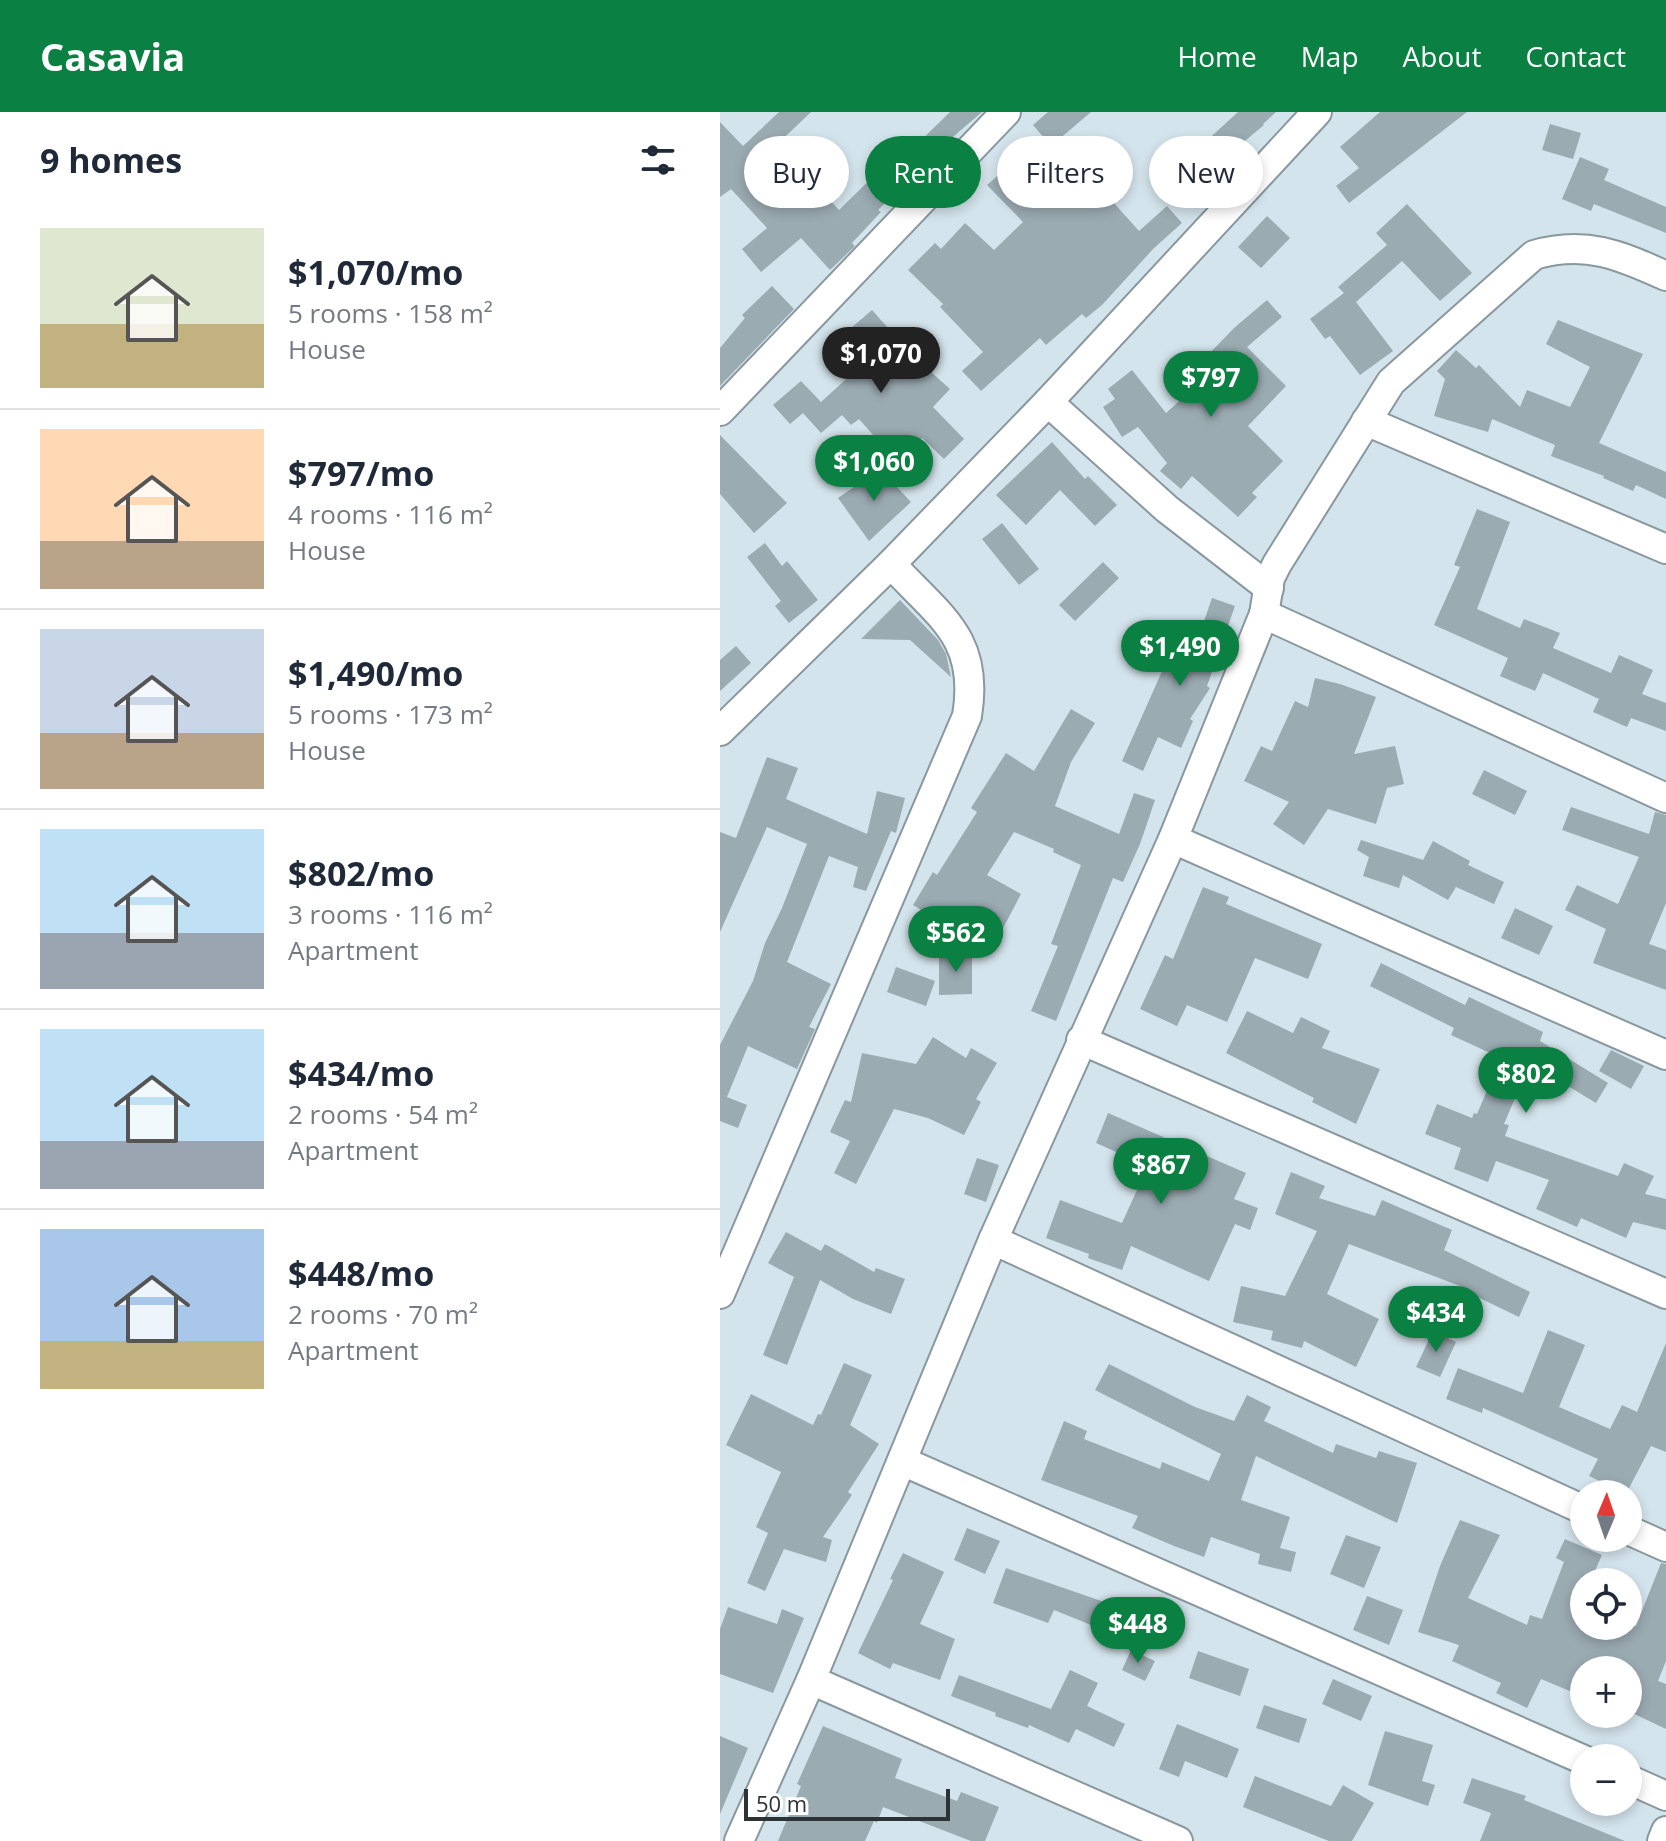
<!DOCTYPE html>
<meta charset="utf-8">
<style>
:root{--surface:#fff;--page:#f2f2f3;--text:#1f2937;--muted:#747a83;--line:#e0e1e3;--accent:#0b8043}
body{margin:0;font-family:"Open Sans",sans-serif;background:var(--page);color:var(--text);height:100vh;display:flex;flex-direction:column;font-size:30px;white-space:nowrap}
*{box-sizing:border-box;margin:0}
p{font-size:26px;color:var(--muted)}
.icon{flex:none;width:44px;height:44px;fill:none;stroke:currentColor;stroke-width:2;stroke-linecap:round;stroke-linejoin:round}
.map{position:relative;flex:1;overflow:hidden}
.side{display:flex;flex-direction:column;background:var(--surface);width:720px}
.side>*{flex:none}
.hud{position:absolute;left:24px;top:24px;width:760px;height:72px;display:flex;gap:16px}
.needle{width:52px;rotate:2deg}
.fabs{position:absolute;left:850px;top:1368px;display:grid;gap:16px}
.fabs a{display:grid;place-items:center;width:72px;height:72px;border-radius:50%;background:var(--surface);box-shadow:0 4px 12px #0003;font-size:40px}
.scale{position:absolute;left:24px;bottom:20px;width:206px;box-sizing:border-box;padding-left:8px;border:4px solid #2c3235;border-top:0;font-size:22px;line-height:28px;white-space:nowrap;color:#2c3235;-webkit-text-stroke:6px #fff;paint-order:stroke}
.price{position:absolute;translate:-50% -68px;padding:0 18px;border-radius:28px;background:var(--accent);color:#fff;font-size:26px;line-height:52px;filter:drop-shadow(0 2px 4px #0008)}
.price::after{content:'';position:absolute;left:50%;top:48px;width:24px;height:18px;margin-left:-12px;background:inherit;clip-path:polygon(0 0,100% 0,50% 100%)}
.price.on{background:#222;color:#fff}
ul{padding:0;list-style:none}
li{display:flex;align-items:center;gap:24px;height:200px;padding:0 40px}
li+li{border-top:2px solid var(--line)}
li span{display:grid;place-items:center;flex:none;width:224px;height:160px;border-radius:0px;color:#555}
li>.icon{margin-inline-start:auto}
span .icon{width:96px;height:96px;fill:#fffc;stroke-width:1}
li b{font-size:34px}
h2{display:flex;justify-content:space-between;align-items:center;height:96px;padding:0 40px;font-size:34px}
.tag{padding:0 28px;border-radius:36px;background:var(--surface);box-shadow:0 4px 12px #0003;font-size:28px;line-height:72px}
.tag.on{background:var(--accent);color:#fff}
header{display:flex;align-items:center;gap:48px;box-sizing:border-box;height:112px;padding:0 40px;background:var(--accent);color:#fff}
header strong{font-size:38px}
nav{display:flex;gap:44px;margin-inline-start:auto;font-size:28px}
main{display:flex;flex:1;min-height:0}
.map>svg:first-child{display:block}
.building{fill:#9babb2}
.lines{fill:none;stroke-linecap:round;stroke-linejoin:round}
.minor-casing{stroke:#89989f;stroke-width:32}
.minor{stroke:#fff;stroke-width:28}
</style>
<header>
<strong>Casavia</strong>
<nav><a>Home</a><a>Map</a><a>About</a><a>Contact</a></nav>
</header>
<main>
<section class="side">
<h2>9 homes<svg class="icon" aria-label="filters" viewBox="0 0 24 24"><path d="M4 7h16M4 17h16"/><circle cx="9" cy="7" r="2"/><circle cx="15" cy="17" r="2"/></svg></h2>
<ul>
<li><span style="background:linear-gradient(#dfe7d0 60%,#c2b280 0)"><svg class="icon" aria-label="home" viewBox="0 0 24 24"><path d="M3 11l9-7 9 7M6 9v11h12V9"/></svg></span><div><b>$1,070/mo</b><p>5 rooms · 158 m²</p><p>House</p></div></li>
<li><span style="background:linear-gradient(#ffd9b3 70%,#b9a48a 0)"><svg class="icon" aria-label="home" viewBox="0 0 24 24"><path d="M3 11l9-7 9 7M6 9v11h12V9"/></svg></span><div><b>$797/mo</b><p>4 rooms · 116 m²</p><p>House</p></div></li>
<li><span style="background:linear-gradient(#c9d6e8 65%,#b9a48a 0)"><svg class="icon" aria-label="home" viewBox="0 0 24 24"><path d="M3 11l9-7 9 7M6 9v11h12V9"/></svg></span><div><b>$1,490/mo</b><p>5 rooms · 173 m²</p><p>House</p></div></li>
<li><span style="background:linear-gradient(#bfe0f5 65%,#9aa5b1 0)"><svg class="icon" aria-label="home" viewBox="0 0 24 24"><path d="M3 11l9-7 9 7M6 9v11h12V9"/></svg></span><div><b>$802/mo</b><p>3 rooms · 116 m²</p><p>Apartment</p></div></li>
<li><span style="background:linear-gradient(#bfe0f5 70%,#9aa5b1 0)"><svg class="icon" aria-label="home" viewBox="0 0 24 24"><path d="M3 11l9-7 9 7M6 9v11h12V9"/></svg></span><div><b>$434/mo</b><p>2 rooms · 54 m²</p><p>Apartment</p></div></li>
<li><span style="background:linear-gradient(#a9c7e8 70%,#c2b280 0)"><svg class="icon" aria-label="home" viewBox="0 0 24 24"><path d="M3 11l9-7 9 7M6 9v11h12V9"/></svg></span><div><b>$448/mo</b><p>2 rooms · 70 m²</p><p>Apartment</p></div></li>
</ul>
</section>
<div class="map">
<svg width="946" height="1729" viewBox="0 0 946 1729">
<rect width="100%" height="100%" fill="#d4e4ec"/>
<g class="building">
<path d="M59,0H91L44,45L80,85L94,71L119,98L176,42L196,61L158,98L161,100L132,131L135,134L110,158L81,126L41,160L22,137L47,116L11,77L0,85V10L23,34Z"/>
<path d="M230,0H262L227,30L230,33L208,57L203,51L197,56L186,43Z"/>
<path d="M328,0H371L331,34L313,13Z"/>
<path d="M518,0H556L543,12L544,13L520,33L528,42L509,60L483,32Z"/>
<path d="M660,0H747L629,91L616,74L639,56L620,35Z"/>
<path d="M830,12L861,21L853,47L822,38Z"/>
<path d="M467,33L485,53L462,74L444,54Z"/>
<path d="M860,45L889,57L884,68L946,95V121L874,92L871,99L842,87Z"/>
<path d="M347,48L384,80L419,119L447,94L462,111L434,136L382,193L366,206L362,202L326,233L320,226L261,279L242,259L263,240L220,195L223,192L188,158L215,131L221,137L245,111L274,138L303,110L267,73L283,59L311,88Z"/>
<path d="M687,92L752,161L720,189L682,149L636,190L673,239L640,263L610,224L605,227L590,207L624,181L618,175L667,133L656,121Z"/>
<path d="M547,104L570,126L541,156L518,135Z"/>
<path d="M52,174L74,197L0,274V236L25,206L22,203Z"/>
<path d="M547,188L562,205L527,235L566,274L528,314L563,349L532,381L537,385L518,405L472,364L461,377L440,359L447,351L418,315L402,325L383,295L395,287L388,277L412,258L446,301L497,255L486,245L514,216Z"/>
<path d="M152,198L192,243L230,277L213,295L244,327L224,347L202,326L176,349L139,307L131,313L122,303L101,321L83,301L70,312L53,293L81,269L101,290L146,249L123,223Z"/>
<path d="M838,208L923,242L879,331L946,360V387L916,373L913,379L883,366L884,364L831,344L835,333L772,307L768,320L714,304L725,267L717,259L736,238L756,256L759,253L800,295L807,278L850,295L870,255L826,232Z"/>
<path d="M0,323L67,391L34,421L0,382Z"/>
<path d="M332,330L365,367L368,364L397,393L375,414L340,378L306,413L276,383Z"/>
<path d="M160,357L191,390L149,429L118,386Z"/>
<path d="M757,397L790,410L757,497L800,516L804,507L840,521L833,536L891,561L899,543L933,558L922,582L946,591V619L911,606L907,615L873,600L879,587L823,561L815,579L780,564L788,546L714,513L740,455L734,453Z"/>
<path d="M282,411L319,457L299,473L262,427Z"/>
<path d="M45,431L62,454L67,449L98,488L69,511L55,494L61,489L27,445Z"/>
<path d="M383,450L399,466L355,509L339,493Z"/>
<path d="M492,486L515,494L487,574L490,576L470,607L473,609L461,636L438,625L423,659L402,649L456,528L475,535Z"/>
<path d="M180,488L218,528L226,542L231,565L190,528L141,527Z"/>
<path d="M16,534L31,551L0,579V548Z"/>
<path d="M595,566L620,572L656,585L634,642L675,634L684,672L667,676L656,712L608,697L584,733L553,712L569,690L524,669L541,634L552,639L575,589L588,595Z"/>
<path d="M351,597L375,611L351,650L335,694L399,722L414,681L435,688L420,732L403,770L393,766L336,909L311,899L338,834L331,832L361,753L333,740L334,737L294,720L267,763L301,782L280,822L251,806V828L193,793L213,760L217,763L257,700L251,696L286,641L314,659Z"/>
<path d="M47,645L78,656L66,687L147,722L157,679L185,686L176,721L171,719L146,779L133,775L138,755L109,744L67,850L111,872L89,915L95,917L77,957L28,934L7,985L27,993L18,1016L0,1009V933L33,869L45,831L62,796L87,732L47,715L0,820V720L16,726Z"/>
<path d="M764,658L807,679L795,703L752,682Z"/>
<path d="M851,695L929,722L935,700L946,703V791L929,832L946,838V878L873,851L886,817L845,798L857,773L898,792L919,745L842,718Z"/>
<path d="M641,728L703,748L713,729L750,749L748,753L784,770L774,792L736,775L728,788L683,763L679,776L643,764L649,745L637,738Z"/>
<path d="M483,775L509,785L506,792L602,832L588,867L535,846L507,910L467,893L457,914L420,897L445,843L453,847Z"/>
<path d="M795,796L833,814L819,843L781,826Z"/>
<path d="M252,841V882L219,883V842Z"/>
<path d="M661,851L745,893L749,885L823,920L820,929L888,971L876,991L810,951L784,1012L789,1013L785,1024L898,1064L904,1051L934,1064L925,1082L946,1087V1118L913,1110L906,1126L861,1106L857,1115L816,1097L829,1068L776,1049L768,1070L734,1057L741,1036L705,1022L717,992L752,1006L754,1001L757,1002L781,946L731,923L734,916L650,874Z"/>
<path d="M176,855L215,869L206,894L167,880Z"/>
<path d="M527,899L573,921L581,905L610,919L602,936L660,957L636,1012L592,990L594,986L506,941Z"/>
<path d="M213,925L246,946L251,936L277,951L256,987L261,990L244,1023L208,1006L174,997L136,1072L114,1061L130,1029L110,1020L125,988L131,990L142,941L196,952Z"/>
<path d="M891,938L924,954L911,977L879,959Z"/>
<path d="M388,1001L526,1061L514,1087L538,1096L530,1118L515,1112L489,1169L411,1134L402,1158L368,1146L369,1142L326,1126L340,1088L402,1111L428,1054L376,1031Z"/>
<path d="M257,1046L279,1053L266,1090L244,1082Z"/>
<path d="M571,1060L605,1074L599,1086L655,1104L662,1088L732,1118L724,1138L810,1180L799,1205L747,1180L748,1177L629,1132L607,1182L659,1207L636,1255L584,1229L582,1236L551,1228L553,1219L513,1210L521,1174L565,1184L597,1119L555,1102Z"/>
<path d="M66,1120L101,1139L105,1132L154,1160L156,1156L185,1167L171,1202L133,1187L100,1168L67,1253L43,1243L74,1165L48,1151Z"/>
<path d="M828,1218L865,1233L839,1295L890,1317L902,1293L917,1300L946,1231V1340L931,1334L906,1382L869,1364L878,1347L763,1296L762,1301L726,1287L738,1256L803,1281Z"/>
<path d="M713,1219L736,1230L720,1265L696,1255Z"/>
<path d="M124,1251L152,1263L130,1313L159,1332L128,1380L132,1383L103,1425L112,1428L106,1450L64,1437L45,1479L27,1471L48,1421L36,1415L61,1360L6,1333L31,1282L93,1313L98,1302L101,1303Z"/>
<path d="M389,1252L475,1295L514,1309L527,1283L551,1295L544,1309L613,1341L616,1332L656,1346L659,1339L697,1351L677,1411L536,1344L521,1388L570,1405L560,1436L576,1440L571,1460L538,1452L540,1442L491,1425L484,1445L454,1434L412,1416L418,1404L321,1368L344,1309L367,1319L364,1327L440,1357L442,1350L489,1369L501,1342L375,1278Z"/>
<path d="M740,1408L780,1423L748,1486L807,1513L810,1503L822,1507L844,1450L836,1446L845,1427L882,1443L870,1470H864V1514H916L941,1451L946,1452V1549L938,1569L946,1572V1617L908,1599V1558H864V1585L821,1567L807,1596L776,1581L781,1571L732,1549L739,1533L698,1520L720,1454Z"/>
<path d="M247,1416L280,1429L265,1462L234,1448Z"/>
<path d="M626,1423L661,1435L644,1476L610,1462Z"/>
<path d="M183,1441L224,1460L200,1512L235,1527L220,1568L173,1551L170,1557L138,1541L173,1468L170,1467Z"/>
<path d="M286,1456L419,1502L408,1528L334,1498L328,1511L273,1491Z"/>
<path d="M647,1484L683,1498L669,1533L633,1518Z"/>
<path d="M8,1495L57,1512L62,1497L84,1506L53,1581L0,1562V1517Z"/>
<path d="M411,1538L435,1549L425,1569L402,1558Z"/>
<path d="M478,1539L529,1557L520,1584L469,1566Z"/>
<path d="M350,1558L378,1571L367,1594L405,1612L394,1635L356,1617L349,1631L309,1613L308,1616L275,1604L276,1601L231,1584L239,1563L331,1597Z"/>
<path d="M613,1567L652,1584L641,1609L602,1592Z"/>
<path d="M544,1593L587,1607L579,1631L536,1616Z"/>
<path d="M457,1612L519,1637L507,1666L465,1649L459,1665L439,1657Z"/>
<path d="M103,1614L182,1647L175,1666L237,1689L241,1680L279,1695L265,1729H251L163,1695L157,1711L154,1709L145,1729H58L81,1674L77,1672Z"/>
<path d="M665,1619L713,1633L702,1669L715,1673L708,1694L648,1673Z"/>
<path d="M0,1624L28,1636L0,1702Z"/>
<path d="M535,1664L611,1694L623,1673L654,1691L632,1729H609L523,1695Z"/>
<path d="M752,1666L806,1684L804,1688L905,1729H760L771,1701L743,1691Z"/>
</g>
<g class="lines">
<g class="minor-casing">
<g id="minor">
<path d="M328,290L447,397L549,476"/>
<path d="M0,299L286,0"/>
<path d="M646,309L946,437"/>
<path d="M544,502L946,686"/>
<path d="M0,619L171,452L328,290L597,0"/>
<path d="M453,727L946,943"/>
<path d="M361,928L946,1182"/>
<path d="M273,1128L864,1398"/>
<path d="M0,1182L247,604C260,526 220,505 171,452"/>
<path d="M182,1349L864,1648"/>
<path d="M908,1418L946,1435"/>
<path d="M91,1568L458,1729"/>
<path d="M908,1667L946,1684"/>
<path d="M19,1729L91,1568L273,1128L453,727L544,502L550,466L557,452L671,270L814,143C865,128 900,143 946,164"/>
<path d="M942,1729L946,1719"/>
</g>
</g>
<use href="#minor" class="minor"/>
</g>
</svg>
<div class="fabs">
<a><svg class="needle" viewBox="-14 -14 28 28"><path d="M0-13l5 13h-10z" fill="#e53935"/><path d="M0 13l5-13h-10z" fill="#747a83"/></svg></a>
<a><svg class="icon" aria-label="locate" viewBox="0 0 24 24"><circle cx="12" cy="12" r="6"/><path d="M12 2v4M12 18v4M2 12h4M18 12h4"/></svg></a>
<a>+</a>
<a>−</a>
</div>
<div class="scale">50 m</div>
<b class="price on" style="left:161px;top:283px">$1,070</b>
<b class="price" style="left:491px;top:307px">$797</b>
<b class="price" style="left:154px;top:391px">$1,060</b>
<b class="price" style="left:460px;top:576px">$1,490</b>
<b class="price" style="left:236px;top:862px">$562</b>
<b class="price" style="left:806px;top:1003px">$802</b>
<b class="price" style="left:441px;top:1094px">$867</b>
<b class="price" style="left:716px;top:1242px">$434</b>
<b class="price" style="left:418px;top:1553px">$448</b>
<div class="hud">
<a class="tag">Buy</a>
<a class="tag on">Rent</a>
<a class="tag">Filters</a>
<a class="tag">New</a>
</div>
</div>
</main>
